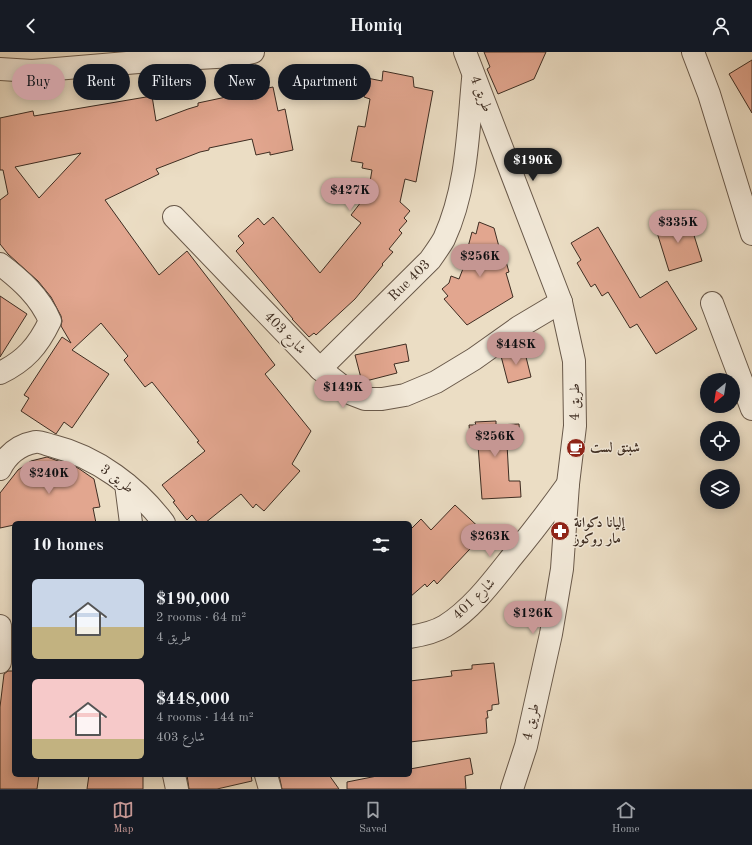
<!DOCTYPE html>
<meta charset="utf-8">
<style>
:root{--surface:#171b24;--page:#242831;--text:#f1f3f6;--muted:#9ea1a6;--line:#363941;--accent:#c59692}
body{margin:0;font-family:"Old Standard TT",Amiri,serif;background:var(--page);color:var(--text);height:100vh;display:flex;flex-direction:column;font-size:15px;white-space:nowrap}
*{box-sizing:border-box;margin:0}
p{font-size:13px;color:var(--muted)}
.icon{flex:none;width:22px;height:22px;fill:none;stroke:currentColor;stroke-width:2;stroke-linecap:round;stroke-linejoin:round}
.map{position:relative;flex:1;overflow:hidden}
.side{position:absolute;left:12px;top:469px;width:400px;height:256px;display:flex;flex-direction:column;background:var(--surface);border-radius:6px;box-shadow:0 2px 10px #0003}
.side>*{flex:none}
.hud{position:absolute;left:12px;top:12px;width:400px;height:36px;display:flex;gap:8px}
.needle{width:26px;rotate:210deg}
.buttons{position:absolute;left:700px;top:321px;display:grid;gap:8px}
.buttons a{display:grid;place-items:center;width:40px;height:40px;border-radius:50%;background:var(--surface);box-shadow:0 2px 10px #0003;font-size:20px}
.price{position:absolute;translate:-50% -34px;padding:0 9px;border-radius:14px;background:var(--accent);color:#111;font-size:13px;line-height:26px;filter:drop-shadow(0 1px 2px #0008)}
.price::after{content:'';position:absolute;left:50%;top:24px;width:12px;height:9px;margin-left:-6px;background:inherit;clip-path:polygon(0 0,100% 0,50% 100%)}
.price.on{background:#222;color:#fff}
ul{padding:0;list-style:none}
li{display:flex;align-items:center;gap:12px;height:100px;padding:0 20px}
li span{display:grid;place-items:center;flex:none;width:112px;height:80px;border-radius:6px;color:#555}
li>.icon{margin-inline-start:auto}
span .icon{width:48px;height:48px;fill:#fffc;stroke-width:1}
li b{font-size:17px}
h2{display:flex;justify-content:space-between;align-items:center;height:48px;padding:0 20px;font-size:17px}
.chip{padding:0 14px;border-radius:18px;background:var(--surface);box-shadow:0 2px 10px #0003;font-size:14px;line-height:36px}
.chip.on{background:var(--accent);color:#111}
header{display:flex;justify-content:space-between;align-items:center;height:52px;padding:0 20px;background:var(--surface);font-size:18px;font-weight:700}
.tabs{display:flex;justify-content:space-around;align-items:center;height:56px;border-top:1px solid var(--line);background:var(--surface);font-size:11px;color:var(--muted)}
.tabs a{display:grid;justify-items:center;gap:2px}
.tabs .on{color:var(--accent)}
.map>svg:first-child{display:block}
.building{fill:#e2a68f;stroke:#3e2d22;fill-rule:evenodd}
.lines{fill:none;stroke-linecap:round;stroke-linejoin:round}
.street-casing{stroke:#69594a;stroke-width:24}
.street{stroke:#f2e9d9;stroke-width:22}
.labels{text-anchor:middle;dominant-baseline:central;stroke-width:3;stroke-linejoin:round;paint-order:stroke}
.street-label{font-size:14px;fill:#3e2d22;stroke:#f2e9d9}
.poi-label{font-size:14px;font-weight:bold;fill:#3e2d22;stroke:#f2e9d9;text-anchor:start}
</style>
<header><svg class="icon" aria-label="back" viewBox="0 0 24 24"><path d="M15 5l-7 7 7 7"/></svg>Homiq<svg class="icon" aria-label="person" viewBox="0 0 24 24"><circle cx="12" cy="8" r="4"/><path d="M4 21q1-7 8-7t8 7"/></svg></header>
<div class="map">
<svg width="752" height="737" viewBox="0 0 752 737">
<rect width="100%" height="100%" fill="#ebddc4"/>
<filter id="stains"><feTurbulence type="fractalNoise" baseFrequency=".005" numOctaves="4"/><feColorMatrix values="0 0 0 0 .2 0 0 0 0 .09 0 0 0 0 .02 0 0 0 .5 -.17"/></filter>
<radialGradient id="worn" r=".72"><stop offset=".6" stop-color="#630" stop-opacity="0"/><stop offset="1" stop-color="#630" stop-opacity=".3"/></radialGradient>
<g class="building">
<path d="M484,0H546L534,27L498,42L487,17L490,15Z"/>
<path d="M752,8V61L729,22Z"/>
<path d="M383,19L413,25L414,35L433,39L416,130L405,127L400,150L410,159L404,166L407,169L399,178L402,181L389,197L393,200L382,212L383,213L355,247L316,283L314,281L309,285L292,267H293L236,199L244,191L238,184L258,166L264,173L273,165L320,221L361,171L351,163L368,141L372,118L362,116L363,111L351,109L358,74L365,75L370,47L364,45L367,26L382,29Z"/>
<path d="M273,35L278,59L285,57L293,98L270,103V100L256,103L252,87L209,96V98L200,100L156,117L159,122L105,148L159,223L187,199L275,313L265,322L311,379L292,412L300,419L264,459L256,452L253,456L241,442L205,471H198L192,463L187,468L173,450L175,449L162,433L205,399L197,390L199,389L152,330L145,335L124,308L128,304L101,271L72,298L109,322L72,376L64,370L56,382L21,359L29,346L24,343L62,285L71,291L61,274L62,269L61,264L51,245L38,229L8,202L0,192V148L8,142L3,118H0V66L33,59L34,64L152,44L156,69L188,57L198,54V51ZM81,101L39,146L15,115Z"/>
<path d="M688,164L702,209L669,219L655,174Z"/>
<path d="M479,170L494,176L502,206H505L509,220L506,221L513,245L467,273L444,247L448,244L442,237L449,231L451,224L459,227L471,196L468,195L472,180L476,182Z"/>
<path d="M598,175L640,246L667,229L697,277L656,302L637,272L630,276L608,240L602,244L595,232L591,235L577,211L581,208L571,191Z"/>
<path d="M0,244L27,262L0,305Z"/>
<path d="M406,292L409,309L394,312L397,321L362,330L355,303Z"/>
<path d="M524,297L531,325L508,331L501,304Z"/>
<path d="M496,369V373L519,372L520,391L507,392L509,429H520L521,445L482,447L478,393H471L469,373H476L475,370Z"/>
<path d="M47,405L78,416L94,427L100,455L93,456L96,471H14V473L0,476V441L18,418L31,409Z"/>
<path d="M455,453L485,481L437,532L434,528L427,535L425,532L410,545V478L421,467L431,478Z"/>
<path d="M494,611L499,652L492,653V658L487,659L488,666H486L487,681L410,690V629L452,624L451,619L472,617V613Z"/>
<path d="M8,619H14V723H39L37,737H0V655L4,622Z"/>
<path d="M470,706L473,722L465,724L466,737H347V730L382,723H410V717Z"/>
<path d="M89,723H143V737H87Z"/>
<path d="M187,723H251L252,729L217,737H189Z"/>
<path d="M279,723H329L339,737H282Z"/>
</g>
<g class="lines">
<g class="street-casing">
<g id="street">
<path d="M465,0L561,250L574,309L575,374L568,432L562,517L551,582L526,694L512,737"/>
<path d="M693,0L709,42L752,182"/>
<path d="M0,17L32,19L162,8L234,4L253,0"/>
<path d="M174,165L320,317L352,342L365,347H382L405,343L436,330L474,307L519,275L561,250"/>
<path d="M0,212C21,228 40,245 50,269C38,294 25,309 0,321"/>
<path d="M712,251L752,357"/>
<path id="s1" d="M320,317L430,208C435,201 440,194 444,187C467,137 468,81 473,27"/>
<path d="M0,417C7,403 19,393 35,390C40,389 48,393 53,394C97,405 137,435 164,471"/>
<path d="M126,432L131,471"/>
<path d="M0,574V610"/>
<path d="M410,585C422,583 435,580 445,574C472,557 492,530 511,506C531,482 550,457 568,432"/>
<path d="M174,723L177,737"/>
<path d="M266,723L270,737"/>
</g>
</g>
<use href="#street" class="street"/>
</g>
<defs>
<g id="cafe-disc" transform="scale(1)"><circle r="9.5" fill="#8f2418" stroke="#f2e9d9"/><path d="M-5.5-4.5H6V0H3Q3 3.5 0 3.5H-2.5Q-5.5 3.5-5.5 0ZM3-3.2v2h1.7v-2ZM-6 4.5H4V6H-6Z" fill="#fff"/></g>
<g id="pharmacy-disc" transform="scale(1)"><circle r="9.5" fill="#8f2418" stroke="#f2e9d9"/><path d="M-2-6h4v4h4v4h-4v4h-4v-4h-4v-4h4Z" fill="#fff"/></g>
</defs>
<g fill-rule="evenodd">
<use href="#cafe-disc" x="576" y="396"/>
<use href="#pharmacy-disc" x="560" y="479"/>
</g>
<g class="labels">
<g class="street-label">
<text transform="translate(481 42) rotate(69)">طريق 4</text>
<text stroke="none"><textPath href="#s1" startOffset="126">Rue 403</textPath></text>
<text transform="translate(285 281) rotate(46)">شارع 403</text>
<text transform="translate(575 350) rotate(-90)">طريق 4</text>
<text transform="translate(117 427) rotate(37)">طريق 3</text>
<text transform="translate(474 547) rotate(-44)">شارع 401</text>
<text transform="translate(531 670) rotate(-77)">طريق 4</text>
</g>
<g class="poi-label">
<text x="590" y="396">شبنق لست</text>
<text x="574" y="471">إليانا دكوانة<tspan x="574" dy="16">مار روكوز</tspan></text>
</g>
</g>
<rect width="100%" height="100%" filter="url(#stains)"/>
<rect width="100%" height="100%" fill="url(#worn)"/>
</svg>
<div class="buttons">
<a><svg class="needle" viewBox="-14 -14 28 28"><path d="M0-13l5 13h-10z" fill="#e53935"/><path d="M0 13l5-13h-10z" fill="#9ea1a6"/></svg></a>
<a><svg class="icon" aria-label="locate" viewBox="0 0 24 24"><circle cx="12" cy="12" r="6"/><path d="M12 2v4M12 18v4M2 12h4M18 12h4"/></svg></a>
<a><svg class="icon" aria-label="layers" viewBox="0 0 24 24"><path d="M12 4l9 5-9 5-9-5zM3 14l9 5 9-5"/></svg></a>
</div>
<b class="price on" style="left:533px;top:130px">$190K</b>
<b class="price" style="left:350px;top:160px">$427K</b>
<b class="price" style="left:678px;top:192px">$335K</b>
<b class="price" style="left:480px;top:226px">$256K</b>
<b class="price" style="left:516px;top:314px">$448K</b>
<b class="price" style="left:343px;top:357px">$149K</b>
<b class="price" style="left:495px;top:406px">$256K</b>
<b class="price" style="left:49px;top:443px">$240K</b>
<b class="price" style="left:490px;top:506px">$263K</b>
<b class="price" style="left:533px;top:583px">$126K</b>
<div class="hud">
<a class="chip on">Buy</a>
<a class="chip">Rent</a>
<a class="chip">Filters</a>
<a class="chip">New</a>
<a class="chip">Apartment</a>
</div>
<section class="side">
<h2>10 homes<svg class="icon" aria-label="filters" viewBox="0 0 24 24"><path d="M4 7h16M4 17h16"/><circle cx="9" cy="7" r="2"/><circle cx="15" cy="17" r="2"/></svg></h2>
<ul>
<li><span style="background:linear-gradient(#c9d6e8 60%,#c2b280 0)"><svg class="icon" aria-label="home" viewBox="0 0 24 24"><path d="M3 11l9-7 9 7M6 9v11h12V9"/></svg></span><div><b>$190,000</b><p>2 rooms · 64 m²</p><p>طريق 4</p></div></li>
<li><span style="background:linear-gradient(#f6c9c9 75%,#c2b280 0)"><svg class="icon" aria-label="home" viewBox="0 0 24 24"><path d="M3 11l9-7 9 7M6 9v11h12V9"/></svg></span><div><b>$448,000</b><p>4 rooms · 144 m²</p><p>شارع 403</p></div></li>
</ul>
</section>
</div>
<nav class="tabs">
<a class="on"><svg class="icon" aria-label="map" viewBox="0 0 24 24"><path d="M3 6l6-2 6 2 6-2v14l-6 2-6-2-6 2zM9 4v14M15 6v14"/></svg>Map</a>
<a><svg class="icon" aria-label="saved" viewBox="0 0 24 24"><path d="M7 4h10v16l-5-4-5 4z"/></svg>Saved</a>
<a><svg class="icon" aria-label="home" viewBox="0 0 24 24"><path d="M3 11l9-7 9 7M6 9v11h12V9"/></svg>Home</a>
</nav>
